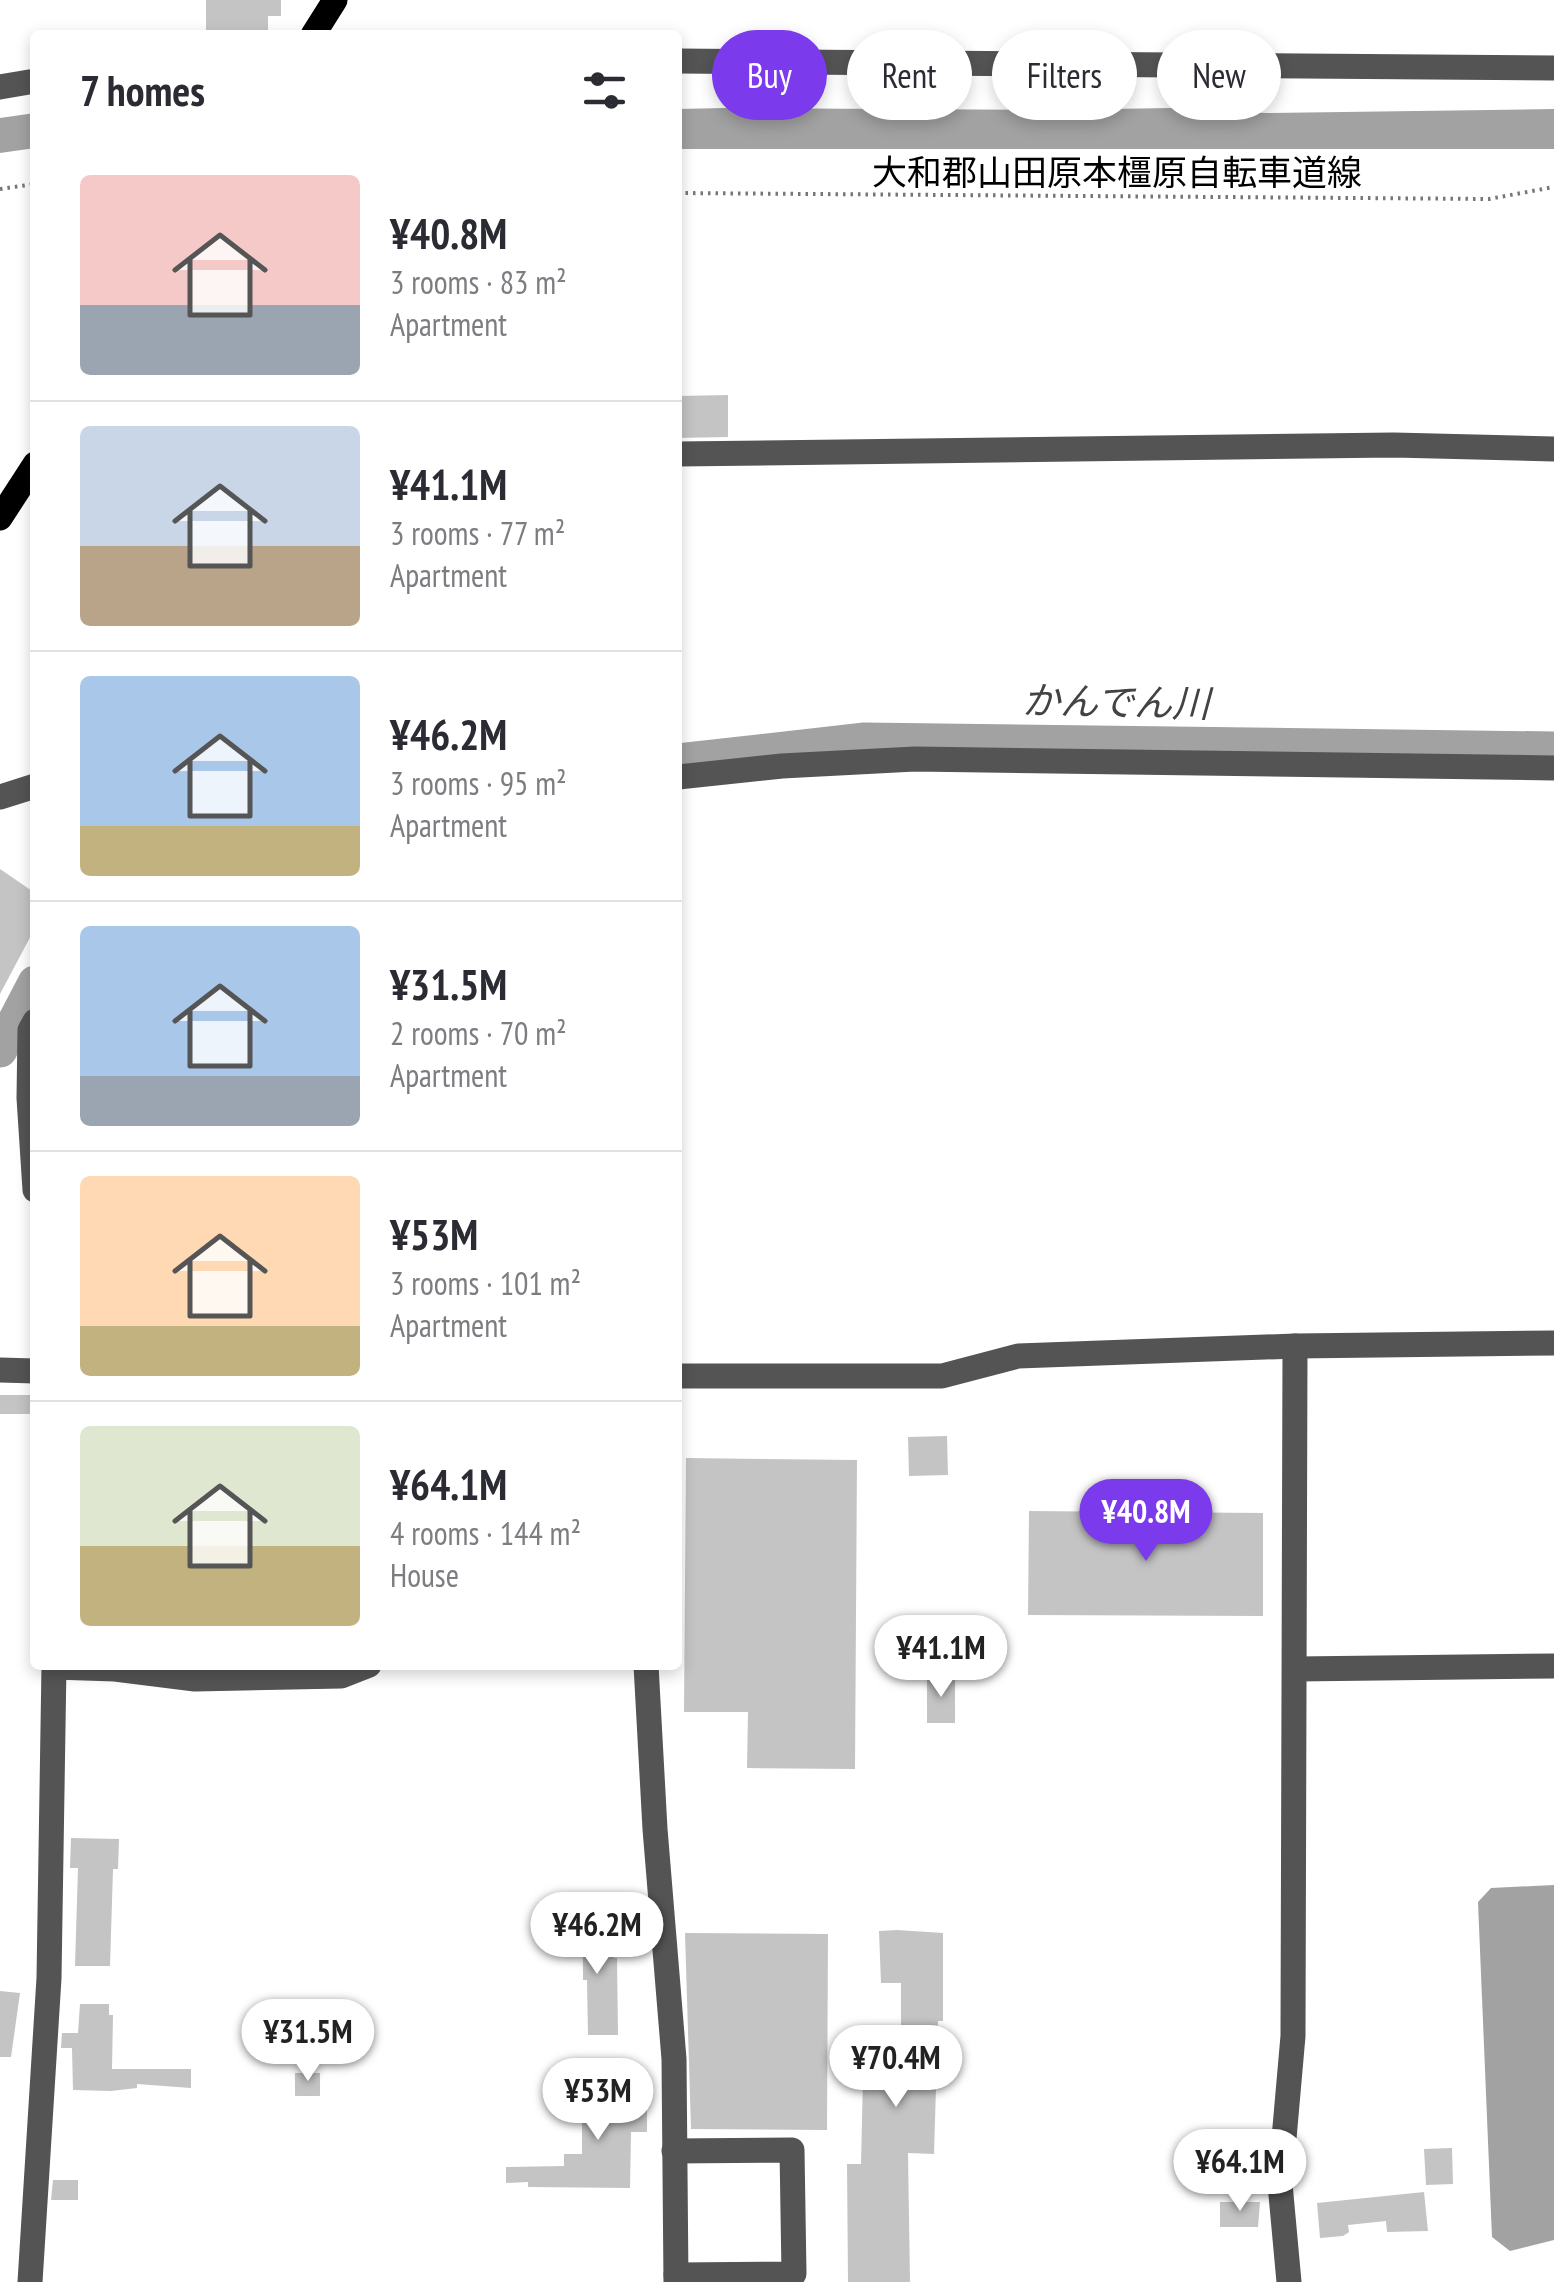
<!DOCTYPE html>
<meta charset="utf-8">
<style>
:root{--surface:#fff;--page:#f2f2f3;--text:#2b2b33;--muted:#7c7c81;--line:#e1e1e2;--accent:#7c3aed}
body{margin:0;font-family:"PT Sans Narrow","Noto Sans JP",sans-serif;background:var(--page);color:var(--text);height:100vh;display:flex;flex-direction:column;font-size:38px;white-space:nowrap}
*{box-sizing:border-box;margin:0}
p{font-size:32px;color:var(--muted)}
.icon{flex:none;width:55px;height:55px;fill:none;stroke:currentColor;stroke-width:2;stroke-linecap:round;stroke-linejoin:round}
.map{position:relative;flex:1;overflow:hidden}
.details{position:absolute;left:30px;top:30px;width:652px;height:1640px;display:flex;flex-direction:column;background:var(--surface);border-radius:10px;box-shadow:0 5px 15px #0003}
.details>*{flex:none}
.hud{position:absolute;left:712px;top:30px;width:690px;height:90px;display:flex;gap:20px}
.price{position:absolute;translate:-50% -85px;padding:0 22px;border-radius:35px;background:#fff;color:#222;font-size:32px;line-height:65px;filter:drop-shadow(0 2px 5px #0008)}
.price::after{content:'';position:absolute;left:50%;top:60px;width:30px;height:22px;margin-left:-15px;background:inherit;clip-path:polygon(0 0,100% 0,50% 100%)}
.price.current{background:var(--accent);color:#fff}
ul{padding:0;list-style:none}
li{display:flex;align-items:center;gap:30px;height:250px;padding:0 50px}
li+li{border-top:2px solid var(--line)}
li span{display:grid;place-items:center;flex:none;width:280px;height:200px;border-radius:10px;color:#555}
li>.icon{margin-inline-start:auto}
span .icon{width:120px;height:120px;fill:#fffc;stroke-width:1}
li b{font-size:42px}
h2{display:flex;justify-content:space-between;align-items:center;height:120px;padding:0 50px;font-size:42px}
.chip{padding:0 35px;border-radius:45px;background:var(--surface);box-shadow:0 5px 15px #0003;font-size:35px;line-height:90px}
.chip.current{background:var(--accent);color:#fff}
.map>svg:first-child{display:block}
.water{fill:#a2a2a2}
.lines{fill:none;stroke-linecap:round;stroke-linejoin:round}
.river{stroke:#a2a2a2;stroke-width:35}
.building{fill:#c4c4c4}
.path{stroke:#767676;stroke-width:4;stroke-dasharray:2.5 5;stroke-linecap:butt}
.minor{stroke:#545454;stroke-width:25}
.major{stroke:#000;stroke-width:25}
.labels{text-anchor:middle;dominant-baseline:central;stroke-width:8;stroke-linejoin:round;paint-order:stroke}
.street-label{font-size:35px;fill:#000;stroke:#fff}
.water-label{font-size:38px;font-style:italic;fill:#434343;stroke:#fff}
</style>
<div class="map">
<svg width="1554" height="2282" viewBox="0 0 1554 2282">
<rect width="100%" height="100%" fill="#fff"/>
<g class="water">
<path d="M725,108L1050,110L1170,108L1266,113L1554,109V149H678V109Z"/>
<path d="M35,113V148L0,153V118Z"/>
<path d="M1554,1885V2240L1510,2251L1492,2237L1478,1902L1491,1888Z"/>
</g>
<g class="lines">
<g class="river">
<path d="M678,761L865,740L1554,749"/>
<path d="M0,1050L35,983"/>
</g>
</g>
<g class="building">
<path d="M206,0H281V16H268V34H206Z"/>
<path d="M728,395V437L678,438V396Z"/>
<path d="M0,869L35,893V928L0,994Z"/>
<rect x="0" y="1395" width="34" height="19"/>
<path d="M947,1436L948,1475L909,1476L908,1437Z"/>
<path d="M686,1458L857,1460L855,1769L747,1768L748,1712H684Z"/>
<path d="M1029,1511L1263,1513V1616L1028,1615Z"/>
<rect x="927" y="1676" width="28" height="47"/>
<path d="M71,1838L119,1839L118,1869H113L110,1966H75L78,1868H70Z"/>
<path d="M611,1929L614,1958H617L618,2035H588L587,1980H583V1956L563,1957V1931Z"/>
<path d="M897,1930L943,1933V2021H938L934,2154L908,2153L910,2282H848L847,2164H861L864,2033L901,2034V1983H881L879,1931Z"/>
<path d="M685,1933L828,1934L827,2130L691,2129Z"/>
<path d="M0,1991L20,1993L11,2057H0Z"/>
<path d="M80,2004H109V2015H113L112,2069H191V2088L137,2084V2088L111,2091L73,2090L72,2048H61L62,2033H78Z"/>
<rect x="295" y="2073" width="25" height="23"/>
<path d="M597,2081H647V2132H631L630,2188L528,2187V2182L506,2183V2167L564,2166V2154H582V2120H597Z"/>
<path d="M1452,2148L1453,2184L1426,2185L1424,2149Z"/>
<path d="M53,2180H78V2200H51Z"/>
<path d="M1424,2192L1428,2231L1387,2232L1386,2221L1348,2225L1349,2232L1343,2236L1320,2238L1317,2203Z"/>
<path d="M1220,2202H1260L1258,2227H1220Z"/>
</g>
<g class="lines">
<g class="path">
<path d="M0,189L35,184"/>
<path d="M678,193L1489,199L1554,187"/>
</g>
<g class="minor">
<path d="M678,61L1554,68"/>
<path d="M0,87L35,81"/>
<path d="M678,454L1394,445L1554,449"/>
<path d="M678,777L782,766L915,759L1554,768"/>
<path d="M0,797L35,786"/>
<path d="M35,1021L30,1030L29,1098L35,1190"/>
<path d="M0,1370L35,1371"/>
<path d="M678,1376H942L1018,1356L1295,1346L1554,1343"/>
<path d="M646,1665L655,1829L674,2059L676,2282"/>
<path d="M54,1667L115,1669L195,1679L341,1676L369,1665"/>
<path d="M1296,1669L1554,1666"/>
<path d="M674,2151L792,2150L794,2274L676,2275"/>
<path d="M30,2282L49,1978L54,1665"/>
<path d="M1289,2282L1280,2184L1293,2036L1295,1346"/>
</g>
<g class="major">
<path d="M313,35L335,0"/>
<path d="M0,518L35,464"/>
</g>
</g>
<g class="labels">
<g class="street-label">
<text x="1117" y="172">大和郡山田原本橿原自転車道線</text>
</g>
<g class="water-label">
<text transform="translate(1116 701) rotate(1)">かんでん川</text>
</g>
</g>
</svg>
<b class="price current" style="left:1146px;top:1564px">¥40.8M</b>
<b class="price" style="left:941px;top:1700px">¥41.1M</b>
<b class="price" style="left:597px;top:1977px">¥46.2M</b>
<b class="price" style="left:308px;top:2084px">¥31.5M</b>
<b class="price" style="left:896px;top:2110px">¥70.4M</b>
<b class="price" style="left:598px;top:2143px">¥53M</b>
<b class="price" style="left:1240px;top:2214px">¥64.1M</b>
<div class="hud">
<a class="chip current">Buy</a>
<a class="chip">Rent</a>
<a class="chip">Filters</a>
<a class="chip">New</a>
</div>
<section class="details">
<h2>7 homes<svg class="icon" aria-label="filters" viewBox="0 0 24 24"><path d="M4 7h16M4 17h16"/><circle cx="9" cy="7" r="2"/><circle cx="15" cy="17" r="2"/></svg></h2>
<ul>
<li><span style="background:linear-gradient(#f6c9c9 65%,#9aa5b1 0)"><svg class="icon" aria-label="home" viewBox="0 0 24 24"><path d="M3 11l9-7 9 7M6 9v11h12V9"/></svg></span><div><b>¥40.8M</b><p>3 rooms · 83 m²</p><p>Apartment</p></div></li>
<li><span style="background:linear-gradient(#c9d6e8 60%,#b9a48a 0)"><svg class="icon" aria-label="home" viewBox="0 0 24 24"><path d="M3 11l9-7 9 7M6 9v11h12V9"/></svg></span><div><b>¥41.1M</b><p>3 rooms · 77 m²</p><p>Apartment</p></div></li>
<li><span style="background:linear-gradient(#a9c7e8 75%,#c2b280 0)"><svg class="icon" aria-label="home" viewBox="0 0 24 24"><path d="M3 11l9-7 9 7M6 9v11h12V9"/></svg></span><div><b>¥46.2M</b><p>3 rooms · 95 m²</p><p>Apartment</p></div></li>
<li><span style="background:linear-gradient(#a9c7e8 75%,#9aa5b1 0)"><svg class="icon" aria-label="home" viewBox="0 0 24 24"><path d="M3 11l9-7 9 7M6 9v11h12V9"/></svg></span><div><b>¥31.5M</b><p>2 rooms · 70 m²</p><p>Apartment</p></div></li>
<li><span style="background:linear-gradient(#ffd9b3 75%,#c2b280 0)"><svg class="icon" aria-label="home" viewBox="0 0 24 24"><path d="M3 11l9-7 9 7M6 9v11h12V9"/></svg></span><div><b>¥53M</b><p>3 rooms · 101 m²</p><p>Apartment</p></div></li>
<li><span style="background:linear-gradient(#dfe7d0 60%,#c2b280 0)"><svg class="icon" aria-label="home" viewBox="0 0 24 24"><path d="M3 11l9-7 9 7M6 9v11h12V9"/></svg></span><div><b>¥64.1M</b><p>4 rooms · 144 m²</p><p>House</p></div></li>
</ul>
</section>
</div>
